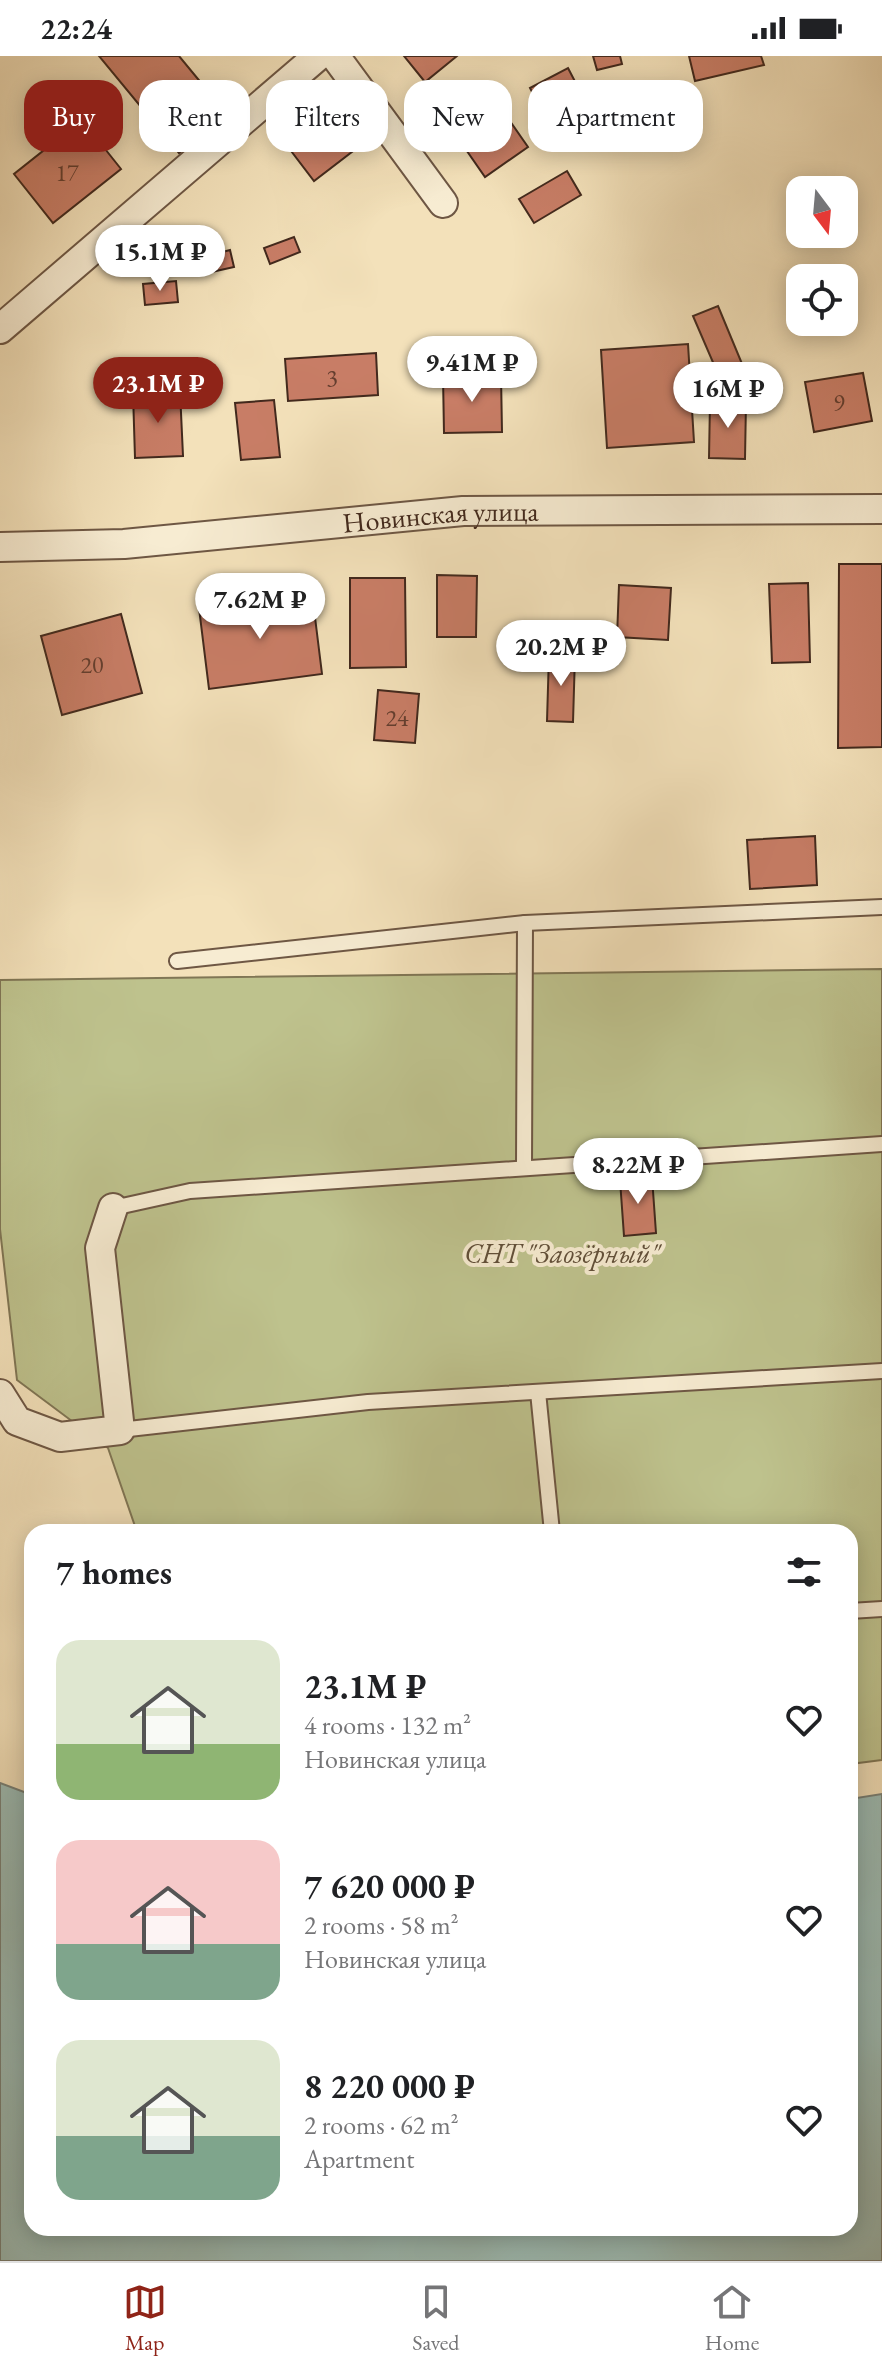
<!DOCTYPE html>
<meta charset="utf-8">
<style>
:root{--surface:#fff;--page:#f6f6f6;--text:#202124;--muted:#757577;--line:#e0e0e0;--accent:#8f2418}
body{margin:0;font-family:"EB Garamond",serif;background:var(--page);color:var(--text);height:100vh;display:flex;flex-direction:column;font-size:30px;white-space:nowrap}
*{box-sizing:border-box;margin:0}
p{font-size:26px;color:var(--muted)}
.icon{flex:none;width:44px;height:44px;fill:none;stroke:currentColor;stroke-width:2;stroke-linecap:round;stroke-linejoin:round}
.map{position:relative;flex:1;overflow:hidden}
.details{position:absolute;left:24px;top:1468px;width:834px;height:712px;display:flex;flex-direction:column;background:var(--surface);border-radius:24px;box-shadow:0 4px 20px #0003}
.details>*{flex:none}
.hud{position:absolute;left:24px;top:24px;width:834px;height:72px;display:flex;gap:16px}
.needle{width:52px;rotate:164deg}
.buttons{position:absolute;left:786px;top:120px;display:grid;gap:16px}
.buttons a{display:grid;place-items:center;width:72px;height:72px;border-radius:16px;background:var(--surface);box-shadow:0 4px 20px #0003;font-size:40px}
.price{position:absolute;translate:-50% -68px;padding:0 18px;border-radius:28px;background:#fff;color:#222;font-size:26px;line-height:52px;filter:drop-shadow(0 2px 4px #0008)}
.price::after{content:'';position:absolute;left:50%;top:48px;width:24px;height:18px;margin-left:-12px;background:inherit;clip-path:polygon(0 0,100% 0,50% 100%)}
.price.current{background:var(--accent);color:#fff}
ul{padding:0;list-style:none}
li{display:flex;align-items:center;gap:24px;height:200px;padding:0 32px}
li span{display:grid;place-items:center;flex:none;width:224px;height:160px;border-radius:24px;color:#555}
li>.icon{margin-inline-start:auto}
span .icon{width:96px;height:96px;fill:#fffc;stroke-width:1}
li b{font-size:34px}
h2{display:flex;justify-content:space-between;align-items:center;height:96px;padding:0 32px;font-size:34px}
.pill{padding:0 28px;border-radius:24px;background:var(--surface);box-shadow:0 4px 20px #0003;font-size:28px;line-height:72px}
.pill.current{background:var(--accent);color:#fff}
.status{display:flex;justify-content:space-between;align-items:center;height:56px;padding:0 40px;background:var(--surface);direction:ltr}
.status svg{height:22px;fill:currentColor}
.menu{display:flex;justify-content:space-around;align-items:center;height:112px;border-top:2px solid var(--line);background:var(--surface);font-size:22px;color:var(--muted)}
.menu a{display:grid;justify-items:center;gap:4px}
.menu .current{color:var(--accent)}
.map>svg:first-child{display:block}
.green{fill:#bec28d;stroke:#807655;stroke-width:2}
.water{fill:#9cbcb5;stroke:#788178;stroke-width:2}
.building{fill:#c87d66;stroke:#42291d;stroke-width:2}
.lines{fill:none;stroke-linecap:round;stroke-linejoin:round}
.service-casing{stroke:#6e5744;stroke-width:18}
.minor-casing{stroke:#6e5744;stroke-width:32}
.service{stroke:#f7ecd2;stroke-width:14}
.minor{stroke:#f7ecd2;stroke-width:28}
.labels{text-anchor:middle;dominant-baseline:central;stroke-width:8;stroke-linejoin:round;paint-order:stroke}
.number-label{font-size:24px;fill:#643e2f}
.street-label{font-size:28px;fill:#42291d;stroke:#f7ecd2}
.park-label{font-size:28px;font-style:italic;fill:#614f39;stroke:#f7ecd2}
</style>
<div class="status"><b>22:24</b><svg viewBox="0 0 49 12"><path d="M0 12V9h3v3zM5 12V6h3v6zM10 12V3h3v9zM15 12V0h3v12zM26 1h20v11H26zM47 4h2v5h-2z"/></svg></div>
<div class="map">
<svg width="882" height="2205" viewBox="0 0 882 2205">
<rect width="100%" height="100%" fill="#f3e1ba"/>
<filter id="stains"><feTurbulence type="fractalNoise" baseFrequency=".0025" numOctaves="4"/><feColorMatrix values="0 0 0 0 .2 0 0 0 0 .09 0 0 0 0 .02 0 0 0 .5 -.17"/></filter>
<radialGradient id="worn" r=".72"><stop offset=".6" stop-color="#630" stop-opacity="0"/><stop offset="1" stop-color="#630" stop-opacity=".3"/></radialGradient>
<path class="green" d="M882,913V1704L850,1708V1476H137L108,1392L17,1324L0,1173V924Z"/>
<path class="water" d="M0,1727L32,1739V2172H850V1743L882,1738V2205H0Z"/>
<g class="building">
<path d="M99,0H179L226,57L179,97Z"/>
<path d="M404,0H457L425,26Z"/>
<path d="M593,0H620L622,8L597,14Z"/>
<path d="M689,0H761L764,9L695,25Z"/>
<path d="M568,12L597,68L559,88L530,32Z"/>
<path d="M329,54L357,92L314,125L285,87Z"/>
<path d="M503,55L528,91L485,121L460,85Z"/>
<path d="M82,64L121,113L53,167L14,118Z"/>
<path d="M567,115L581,139L534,167L519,143Z"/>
<path d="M294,181L300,196L270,208L264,192Z"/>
<path d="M230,194L234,211L207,217L203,201Z"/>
<path d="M176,225L178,246L145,249L143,228Z"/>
<path d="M718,250L745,315L721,325L693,260Z"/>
<path d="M688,288L694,386L607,392L601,294Z"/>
<path d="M376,297L378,339L288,345L285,303Z"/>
<path d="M863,317L872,365L814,376L805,326Z"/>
<path d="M501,319L502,376L444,377L443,320Z"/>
<path d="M180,335L183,400L135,402L133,337Z"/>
<path d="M274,344L280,401L241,404L235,347Z"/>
<path d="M710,346H746L745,403L709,402Z"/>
<path d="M839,508H882V691L838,692Z"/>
<path d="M437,519L477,520L476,581H437Z"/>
<path d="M350,522H405L406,611L350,612Z"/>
<path d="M808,527L810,606L772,607L769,528Z"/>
<path d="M619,529L671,532L668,584L617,581Z"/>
<path d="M312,537L322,618L209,633L199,552Z"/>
<path d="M121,558L142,637L62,659L41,580Z"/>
<path d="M549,598L575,599L573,666L547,665Z"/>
<path d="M378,634L419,638L415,687L374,684Z"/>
<path d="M815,780L817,829L750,833L747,784Z"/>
<path d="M652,1121L656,1177L624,1180L620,1124Z"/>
</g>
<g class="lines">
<g class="service-casing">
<g id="service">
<path d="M177,905L525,867L882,851"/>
<path d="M524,1111L525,867"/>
<path d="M113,1152L190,1135L882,1088"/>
<path d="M538,1336L552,1476"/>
<path d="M120,1374L368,1346L882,1315"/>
<path d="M850,1555L882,1553"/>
</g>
</g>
<g class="minor-casing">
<g id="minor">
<path d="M335,0L443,147"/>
<path d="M0,273L318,0"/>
<path id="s1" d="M0,491L124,488L463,455L882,453"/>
<path d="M0,1338L17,1365L60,1381L120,1374L100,1192L113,1152"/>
</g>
</g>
<use href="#service" class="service"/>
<use href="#minor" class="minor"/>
</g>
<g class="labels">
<g class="number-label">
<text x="67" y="116">17</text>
<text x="332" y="321">3</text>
<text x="839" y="346">9</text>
<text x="92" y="608">20</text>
<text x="397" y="661">24</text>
</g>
<g class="street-label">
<text stroke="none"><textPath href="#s1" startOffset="442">Новинская улица</textPath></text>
</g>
<g class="park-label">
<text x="562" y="1197">СНТ "Заозёрный"</text>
</g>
</g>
<rect width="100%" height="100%" filter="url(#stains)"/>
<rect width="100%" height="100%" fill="url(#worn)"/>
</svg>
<div class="buttons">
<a><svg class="needle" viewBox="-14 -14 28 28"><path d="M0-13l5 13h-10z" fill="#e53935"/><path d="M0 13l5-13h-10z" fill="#757577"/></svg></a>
<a><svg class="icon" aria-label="locate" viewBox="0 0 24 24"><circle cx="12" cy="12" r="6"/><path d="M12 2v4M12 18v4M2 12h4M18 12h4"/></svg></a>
</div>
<b class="price" style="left:160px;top:237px">15.1M ₽</b>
<b class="price" style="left:472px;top:348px">9.41M ₽</b>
<b class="price current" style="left:158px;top:369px">23.1M ₽</b>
<b class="price" style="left:728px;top:374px">16M ₽</b>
<b class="price" style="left:260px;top:585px">7.62M ₽</b>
<b class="price" style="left:561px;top:632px">20.2M ₽</b>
<b class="price" style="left:638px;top:1150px">8.22M ₽</b>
<div class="hud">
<a class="pill current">Buy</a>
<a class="pill">Rent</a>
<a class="pill">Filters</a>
<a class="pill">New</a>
<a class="pill">Apartment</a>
</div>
<section class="details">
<h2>7 homes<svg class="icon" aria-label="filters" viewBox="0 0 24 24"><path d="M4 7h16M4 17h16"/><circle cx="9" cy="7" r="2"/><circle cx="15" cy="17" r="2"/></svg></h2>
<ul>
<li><span style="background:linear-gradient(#dfe7d0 65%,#8fb573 0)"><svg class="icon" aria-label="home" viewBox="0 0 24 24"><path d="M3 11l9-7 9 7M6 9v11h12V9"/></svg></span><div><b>23.1M ₽</b><p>4 rooms · 132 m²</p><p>Новинская улица</p></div><svg class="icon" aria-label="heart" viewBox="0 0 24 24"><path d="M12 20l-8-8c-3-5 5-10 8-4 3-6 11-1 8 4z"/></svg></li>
<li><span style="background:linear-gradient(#f6c9c9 65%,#7fa58c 0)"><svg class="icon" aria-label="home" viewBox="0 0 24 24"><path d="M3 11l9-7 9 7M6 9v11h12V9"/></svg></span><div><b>7 620 000 ₽</b><p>2 rooms · 58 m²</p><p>Новинская улица</p></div><svg class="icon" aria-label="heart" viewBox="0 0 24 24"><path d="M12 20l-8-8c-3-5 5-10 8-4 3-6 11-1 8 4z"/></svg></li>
<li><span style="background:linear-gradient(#dfe7d0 60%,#7fa58c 0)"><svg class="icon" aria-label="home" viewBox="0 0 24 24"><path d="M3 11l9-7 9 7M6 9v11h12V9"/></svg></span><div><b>8 220 000 ₽</b><p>2 rooms · 62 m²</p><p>Apartment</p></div><svg class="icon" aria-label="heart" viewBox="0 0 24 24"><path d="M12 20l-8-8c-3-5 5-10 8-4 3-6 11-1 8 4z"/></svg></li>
</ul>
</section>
</div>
<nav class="menu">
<a class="current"><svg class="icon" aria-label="map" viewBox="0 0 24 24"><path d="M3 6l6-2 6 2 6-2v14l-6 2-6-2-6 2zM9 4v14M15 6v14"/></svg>Map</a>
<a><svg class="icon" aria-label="saved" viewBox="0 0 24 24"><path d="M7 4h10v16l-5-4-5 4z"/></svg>Saved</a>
<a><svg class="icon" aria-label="home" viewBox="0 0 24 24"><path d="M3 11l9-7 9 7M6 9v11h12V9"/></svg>Home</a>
</nav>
